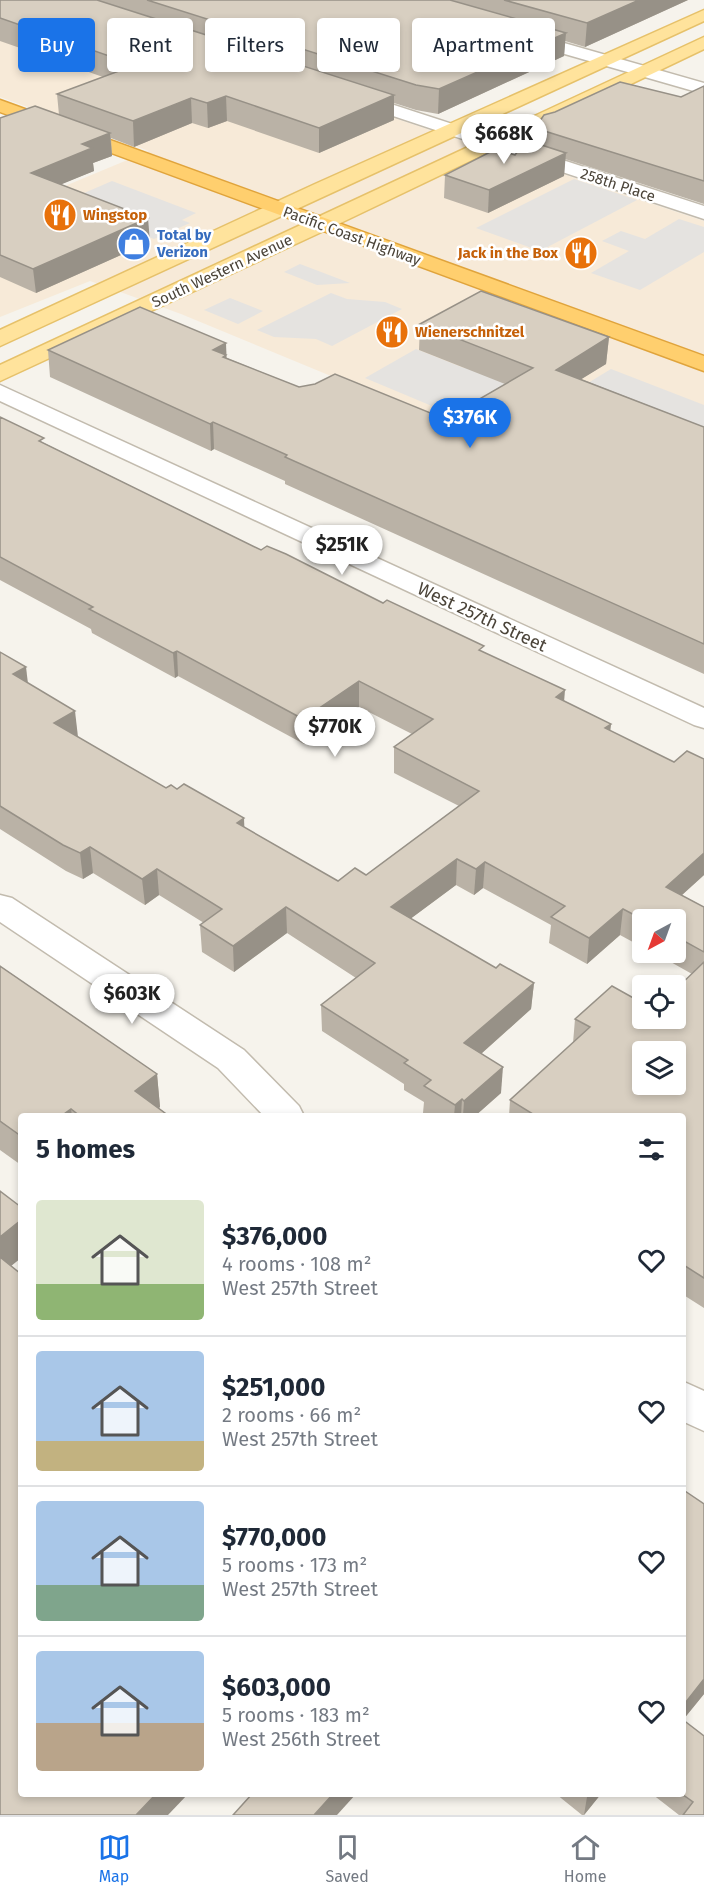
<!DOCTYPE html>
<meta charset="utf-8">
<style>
:root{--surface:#fff;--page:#f2f2f3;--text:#1f2937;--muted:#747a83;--line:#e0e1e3;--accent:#1a73e8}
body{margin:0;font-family:"Fira Sans",sans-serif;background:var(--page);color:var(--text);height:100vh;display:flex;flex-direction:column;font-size:22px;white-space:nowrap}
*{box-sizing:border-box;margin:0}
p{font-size:20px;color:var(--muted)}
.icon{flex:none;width:33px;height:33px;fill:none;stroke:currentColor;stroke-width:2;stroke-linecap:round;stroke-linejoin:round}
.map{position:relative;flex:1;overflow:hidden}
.panel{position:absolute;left:18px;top:1113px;width:668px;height:684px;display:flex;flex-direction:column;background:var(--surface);border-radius:6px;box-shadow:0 3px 9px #0003}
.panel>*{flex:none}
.banner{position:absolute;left:18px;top:18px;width:669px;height:54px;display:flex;gap:12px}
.needle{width:39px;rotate:221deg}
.fabs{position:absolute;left:632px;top:909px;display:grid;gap:12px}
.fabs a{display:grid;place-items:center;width:54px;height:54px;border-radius:6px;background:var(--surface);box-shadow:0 3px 9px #0003;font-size:30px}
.price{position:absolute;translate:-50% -51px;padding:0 14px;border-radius:21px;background:#fff;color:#222;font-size:20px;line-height:39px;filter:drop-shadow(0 2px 3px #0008)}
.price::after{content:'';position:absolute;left:50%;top:36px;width:18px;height:14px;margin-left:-9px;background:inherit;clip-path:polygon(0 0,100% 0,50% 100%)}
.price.current{background:var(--accent);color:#fff}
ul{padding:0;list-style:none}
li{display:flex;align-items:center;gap:18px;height:150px;padding:0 18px}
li+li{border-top:2px solid var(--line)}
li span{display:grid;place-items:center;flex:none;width:168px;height:120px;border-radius:6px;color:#555}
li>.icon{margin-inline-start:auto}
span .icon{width:72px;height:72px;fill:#fffc;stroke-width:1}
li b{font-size:26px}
h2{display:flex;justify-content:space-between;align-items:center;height:72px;padding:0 18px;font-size:26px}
.pill{padding:0 21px;border-radius:6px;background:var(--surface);box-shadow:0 3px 9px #0003;font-size:21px;line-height:54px}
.pill.current{background:var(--accent);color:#fff}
.tabs{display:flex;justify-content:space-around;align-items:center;height:84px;border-top:2px solid var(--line);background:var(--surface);font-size:16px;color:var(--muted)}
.tabs a{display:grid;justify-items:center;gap:3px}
.tabs .current{color:var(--accent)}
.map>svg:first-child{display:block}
.commercial{fill:#f7ead8}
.parking{fill:#e5e3e0}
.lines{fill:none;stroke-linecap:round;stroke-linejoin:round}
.street-casing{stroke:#c2bbae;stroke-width:3}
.primary-casing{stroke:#e6c16a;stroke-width:3}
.highway-casing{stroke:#e0a43c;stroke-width:3}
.street{fill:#fff;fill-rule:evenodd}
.primary{fill:#ffe39c;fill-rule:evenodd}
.highway{fill:#ffcf6e;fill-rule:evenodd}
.wall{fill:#bab2a6}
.shaded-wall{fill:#979187}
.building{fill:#d8cfc1;stroke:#979187;stroke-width:1.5;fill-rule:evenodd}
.labels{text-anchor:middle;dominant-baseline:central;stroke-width:5;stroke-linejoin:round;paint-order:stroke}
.far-street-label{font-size:15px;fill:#4b4439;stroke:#fff}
.far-food-label{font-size:15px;font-weight:bold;fill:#c56008;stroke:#fff;text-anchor:start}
.far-shop-label{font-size:15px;font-weight:bold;fill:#366cbe;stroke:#fff;text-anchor:start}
.street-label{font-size:18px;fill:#4b4439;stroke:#fff}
</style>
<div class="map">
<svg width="704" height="1815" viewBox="0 0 704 1815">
<rect width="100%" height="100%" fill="#f6f3ec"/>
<path class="commercial" d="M0,0H39L704,221V530L181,314L90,281L0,317V213L149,151L0,97Z"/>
<g class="parking">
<path d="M574,179L637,200L540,251L476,228Z"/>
<path d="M112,181L196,213L182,220L190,223L154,239L61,203Z"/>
<path d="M679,219L704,227V252L640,290L591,273L629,251L602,241L621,231L645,239Z"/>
<path d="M300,264L350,283L317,285L284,272Z"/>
<path d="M331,293L347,299L385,302L402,309L332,346L316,339L274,337L257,330Z"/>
<path d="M230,298L263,311L238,324L204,310Z"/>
<path d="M416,349L464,368L479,360L517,375L494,432L365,378Z"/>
<path d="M611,369L704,405V452L565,397Z"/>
</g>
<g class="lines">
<g class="street-casing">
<g id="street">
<path d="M522,31L704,83V94L516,40L513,36L516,32Z"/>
<path d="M351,91L704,206V219L345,100L342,96L345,92Z"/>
<path d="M0,385L704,708V728L694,725L0,401Z"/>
<path d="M0,895L12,898L244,1050L299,1106L304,1116H264L218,1068L0,922Z"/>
<path d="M682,1381L704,1391V1431L682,1421Z"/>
</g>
</g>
<g class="primary-casing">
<g id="primary">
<path d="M704,10V21L0,346V330L315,184Z"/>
<path d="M704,37V49L328,229L0,381V365Z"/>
</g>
</g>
<g class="highway-casing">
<path id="highway" d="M0,100L704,356V371L0,112Z"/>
</g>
<use href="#street" class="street"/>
<use href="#primary" class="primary"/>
<use href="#highway" class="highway"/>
</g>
<g class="wall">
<path d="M0,0H688L585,47L565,41L564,56L438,114L416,110L394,103V120L319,153L227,121L208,128L192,123L134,147L111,138L112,156L93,163L94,171L61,184L150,242L36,293L0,277V118L59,115L57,94L103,77L0,41Z"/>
<path d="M704,86V204L565,159L564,176L488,213L444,198L445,175L515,155L534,143L535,128L681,97Z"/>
<path d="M420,324L609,337L606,364L581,379L704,427V674L285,484V481L214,449L211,451L50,377L48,350L227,358L299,387L445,419L505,384L419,350Z"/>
<path d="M0,417L44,443L261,550L383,603L484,652L564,701L611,724L610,731L704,875L682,895L704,907V1308L682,1294V1116H509L510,1100L573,1043L575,1019L637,1000L675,1018L692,974L653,952H675V920H642V947L620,935L587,964L549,943L551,925L483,888L474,895L456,885L410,919L496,968L534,983L531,1009L481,1054L501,1093L475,1116H429L423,1113L424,1102L404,1090V1084L322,1031L321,1005L356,978L287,933L234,972L202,952L200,925L204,923L159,895L145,905L93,873L83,879L66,871L0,829V652L77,737L166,788L177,789L244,818V827L338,881L366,875L459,806L394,773V747L412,734L359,707L304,744L178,676L175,678L92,633L91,629L0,580Z"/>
<path d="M0,966L157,1074L160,1107L159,1108L169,1116H21V1165L0,1150Z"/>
<path d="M682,1489L704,1694L683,1720L704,1815H679L652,1794H682Z"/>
<path d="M556,1794H601L584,1815H582Z"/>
</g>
<g class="shaded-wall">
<path d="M639,0H688L585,47L587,23Z"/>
<path d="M566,33L564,56L438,114L439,89Z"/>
<path d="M394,95V120L319,153V128Z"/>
<path d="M226,96L227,121L208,128L207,103Z"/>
<path d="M191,98L192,123L134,147L133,121Z"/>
<path d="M110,133L112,156L93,163L94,171L33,196L31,173L82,144Z"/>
<path d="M566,153L564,176L488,213L489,190Z"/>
<path d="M148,218L150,242L36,293L33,269Z"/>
<path d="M609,337L606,364L554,396L556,370Z"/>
<path d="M226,343L227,369L213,350Z"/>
<path d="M213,422L214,449L211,451L210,424Z"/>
<path d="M177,651L178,676L175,678L173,653Z"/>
<path d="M26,667L29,692L13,674Z"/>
<path d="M359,681V707L304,744L303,719Z"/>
<path d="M565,690L563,715L556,697Z"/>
<path d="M75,711L78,737L54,723Z"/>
<path d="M611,724L608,749L605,728Z"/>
<path d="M244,818L245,844L237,823Z"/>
<path d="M90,847L93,873L83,879L80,853Z"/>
<path d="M704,853V875L662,913L666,887Z"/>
<path d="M457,859L456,885L390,934L391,907Z"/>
<path d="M485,862L483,888L474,895L476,869Z"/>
<path d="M157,869L159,895L145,905L142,879Z"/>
<path d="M286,907L287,933L234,972L233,946Z"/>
<path d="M623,909L620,935L587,964L589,938Z"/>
<path d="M534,983L531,1009L463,1070L464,1043Z"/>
<path d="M503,1067L501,1093L475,1116H463L464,1101Z"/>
<path d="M157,1074L160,1107L149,1116L135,1091Z"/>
<path d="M462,1099L461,1116H454L455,1105Z"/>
<path d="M71,1109L72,1116H61Z"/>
<path d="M21,1220V1258L0,1275V1237Z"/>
<path d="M704,1679V1694L682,1721V1707Z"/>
<path d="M156,1794H188L168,1815H136Z"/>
<path d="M333,1794H356L337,1815H314Z"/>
<path d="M589,1794H601L584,1815L587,1797Z"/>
</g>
<g class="building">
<path d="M0,0H97L394,95L319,128L226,96L207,103L191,98L133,121L57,94L135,65L0,18Z"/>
<path d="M147,0H450L566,33L439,89L416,85Z"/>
<path d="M504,0H639L587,23Z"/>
<path d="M620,82L681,97L704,86V181L535,128L544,115L555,112Z"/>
<path d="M35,106L110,133L82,144L92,148L31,173L148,218L33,269L0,255V118Z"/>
<path d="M526,140L566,153L489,190L445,175L496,149L515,155Z"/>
<path d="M481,291L609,337L556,370L704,427V644L285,457L287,455L213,422L210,424L48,350L140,307L226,343L213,350L226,355L223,357L299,387L315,384L335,374L445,419L533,368L420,324Z"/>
<path d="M0,417L44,438L39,441L261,550L267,546L286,554L383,603L387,600L484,646L479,650L565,690L556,697L611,724L605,728L674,762L687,751L704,759V853L666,887L704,907V952L675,936V920H644L623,909L589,938L551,917L565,906L485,862L476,869L457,859L391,907L496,968L500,964L534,983L464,1043L503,1067L464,1101L462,1099L455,1105L424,1086L431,1080L404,1063L408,1060L321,1005L375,963L286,907L233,946L200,925L222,909L157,869L142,879L90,847L80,853L63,845L0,806V652L26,667L13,674L75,711L54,723L166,788L171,785L177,789L184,784L244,818L237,823L338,881L355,868L366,875L479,791L394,747L433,719L359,681L303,719L177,651L173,653L89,609L93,607L0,557Z"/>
<path d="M704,962V1278L682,1264V1116H536L510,1100L590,1027L575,1019L612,986L637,1000L642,995V1018H675V990ZM642,1052H675V1084H642Z"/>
<path d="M0,966L157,1074L135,1091L169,1116H80L71,1109L61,1116H21V1136L0,1121Z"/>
<path d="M0,1191L21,1207V1220L0,1237Z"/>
<path d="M0,1257L21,1274V1794H156L136,1815H0Z"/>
<path d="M682,1489L704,1504V1679L682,1707Z"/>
<path d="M682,1719L704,1736V1815H683L693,1802L682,1794Z"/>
<path d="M252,1794H333L314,1815H233Z"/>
</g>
<defs>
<g id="restaurant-disc" transform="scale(1.725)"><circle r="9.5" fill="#e8710a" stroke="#fff"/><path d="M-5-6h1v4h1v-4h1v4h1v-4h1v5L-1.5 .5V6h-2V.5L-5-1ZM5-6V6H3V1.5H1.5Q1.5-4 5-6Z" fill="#fff"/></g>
<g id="shop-disc" transform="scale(1.725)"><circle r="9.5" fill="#3f7fe0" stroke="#fff"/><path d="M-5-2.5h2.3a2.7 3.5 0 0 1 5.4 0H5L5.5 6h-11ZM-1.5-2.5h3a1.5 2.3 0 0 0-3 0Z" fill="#fff"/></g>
</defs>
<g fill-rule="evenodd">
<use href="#restaurant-disc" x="60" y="215"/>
<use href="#shop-disc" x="134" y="244"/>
<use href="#restaurant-disc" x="581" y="253"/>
<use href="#restaurant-disc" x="392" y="332"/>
</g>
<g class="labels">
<g class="far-street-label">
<text transform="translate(618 185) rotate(18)">258th Place</text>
<text transform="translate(352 236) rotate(20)">Pacific Coast Highway</text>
<text transform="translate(222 271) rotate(-25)">South Western Avenue</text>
</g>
<g class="far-food-label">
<text x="83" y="215">Wingstop</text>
<text x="558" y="253" text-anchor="end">Jack in the Box</text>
<text x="415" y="332">Wienerschnitzel</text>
</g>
<g class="far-shop-label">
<text x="157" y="235">Total by<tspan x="157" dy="17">Verizon</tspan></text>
</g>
<g class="street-label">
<text transform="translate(482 617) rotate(25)">West 257th Street</text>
</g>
</g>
</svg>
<div class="fabs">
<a><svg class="needle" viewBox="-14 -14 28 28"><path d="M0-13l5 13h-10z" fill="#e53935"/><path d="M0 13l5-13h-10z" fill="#747a83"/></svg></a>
<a><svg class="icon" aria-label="locate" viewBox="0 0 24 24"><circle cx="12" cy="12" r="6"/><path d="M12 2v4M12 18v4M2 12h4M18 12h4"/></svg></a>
<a><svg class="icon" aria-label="layers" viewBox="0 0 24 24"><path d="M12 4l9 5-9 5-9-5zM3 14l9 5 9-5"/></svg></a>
</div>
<b class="price" style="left:504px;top:165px">$668K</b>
<b class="price current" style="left:470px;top:449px">$376K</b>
<b class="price" style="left:342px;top:576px">$251K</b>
<b class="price" style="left:335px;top:758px">$770K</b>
<b class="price" style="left:132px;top:1025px">$603K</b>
<div class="banner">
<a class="pill current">Buy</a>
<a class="pill">Rent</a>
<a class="pill">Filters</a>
<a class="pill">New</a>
<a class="pill">Apartment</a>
</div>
<section class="panel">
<h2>5 homes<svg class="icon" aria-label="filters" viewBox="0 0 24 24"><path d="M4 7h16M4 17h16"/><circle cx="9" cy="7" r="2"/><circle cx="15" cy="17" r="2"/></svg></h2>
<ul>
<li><span style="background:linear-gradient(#dfe7d0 70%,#8fb573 0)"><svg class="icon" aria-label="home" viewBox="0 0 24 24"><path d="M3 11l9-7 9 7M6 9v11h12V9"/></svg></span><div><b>$376,000</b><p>4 rooms · 108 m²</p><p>West 257th Street</p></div><svg class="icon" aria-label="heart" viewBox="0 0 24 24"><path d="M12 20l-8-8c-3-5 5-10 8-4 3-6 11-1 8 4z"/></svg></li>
<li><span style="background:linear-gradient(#a9c7e8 75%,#c2b280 0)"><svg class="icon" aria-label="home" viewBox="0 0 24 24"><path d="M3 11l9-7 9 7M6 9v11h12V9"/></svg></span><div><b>$251,000</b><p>2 rooms · 66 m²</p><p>West 257th Street</p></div><svg class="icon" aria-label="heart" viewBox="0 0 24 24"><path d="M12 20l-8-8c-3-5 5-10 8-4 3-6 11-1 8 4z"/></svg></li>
<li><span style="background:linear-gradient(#a9c7e8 70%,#7fa58c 0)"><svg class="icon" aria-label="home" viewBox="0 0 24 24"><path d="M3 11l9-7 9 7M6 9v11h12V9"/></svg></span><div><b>$770,000</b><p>5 rooms · 173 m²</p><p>West 257th Street</p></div><svg class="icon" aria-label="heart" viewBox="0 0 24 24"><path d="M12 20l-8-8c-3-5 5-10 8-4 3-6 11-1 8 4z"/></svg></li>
<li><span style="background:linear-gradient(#a9c7e8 60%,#b9a48a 0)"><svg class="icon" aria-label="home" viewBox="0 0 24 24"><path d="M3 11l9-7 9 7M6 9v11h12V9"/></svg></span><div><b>$603,000</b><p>5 rooms · 183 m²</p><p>West 256th Street</p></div><svg class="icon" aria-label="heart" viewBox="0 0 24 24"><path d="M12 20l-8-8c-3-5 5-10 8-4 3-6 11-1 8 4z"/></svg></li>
</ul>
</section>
</div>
<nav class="tabs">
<a class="current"><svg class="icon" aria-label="map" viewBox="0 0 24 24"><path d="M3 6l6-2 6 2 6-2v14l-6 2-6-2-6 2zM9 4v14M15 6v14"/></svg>Map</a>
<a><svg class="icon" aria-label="saved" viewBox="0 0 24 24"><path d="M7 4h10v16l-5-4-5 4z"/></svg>Saved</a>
<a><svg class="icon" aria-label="home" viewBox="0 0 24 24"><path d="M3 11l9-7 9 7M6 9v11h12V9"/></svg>Home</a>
</nav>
